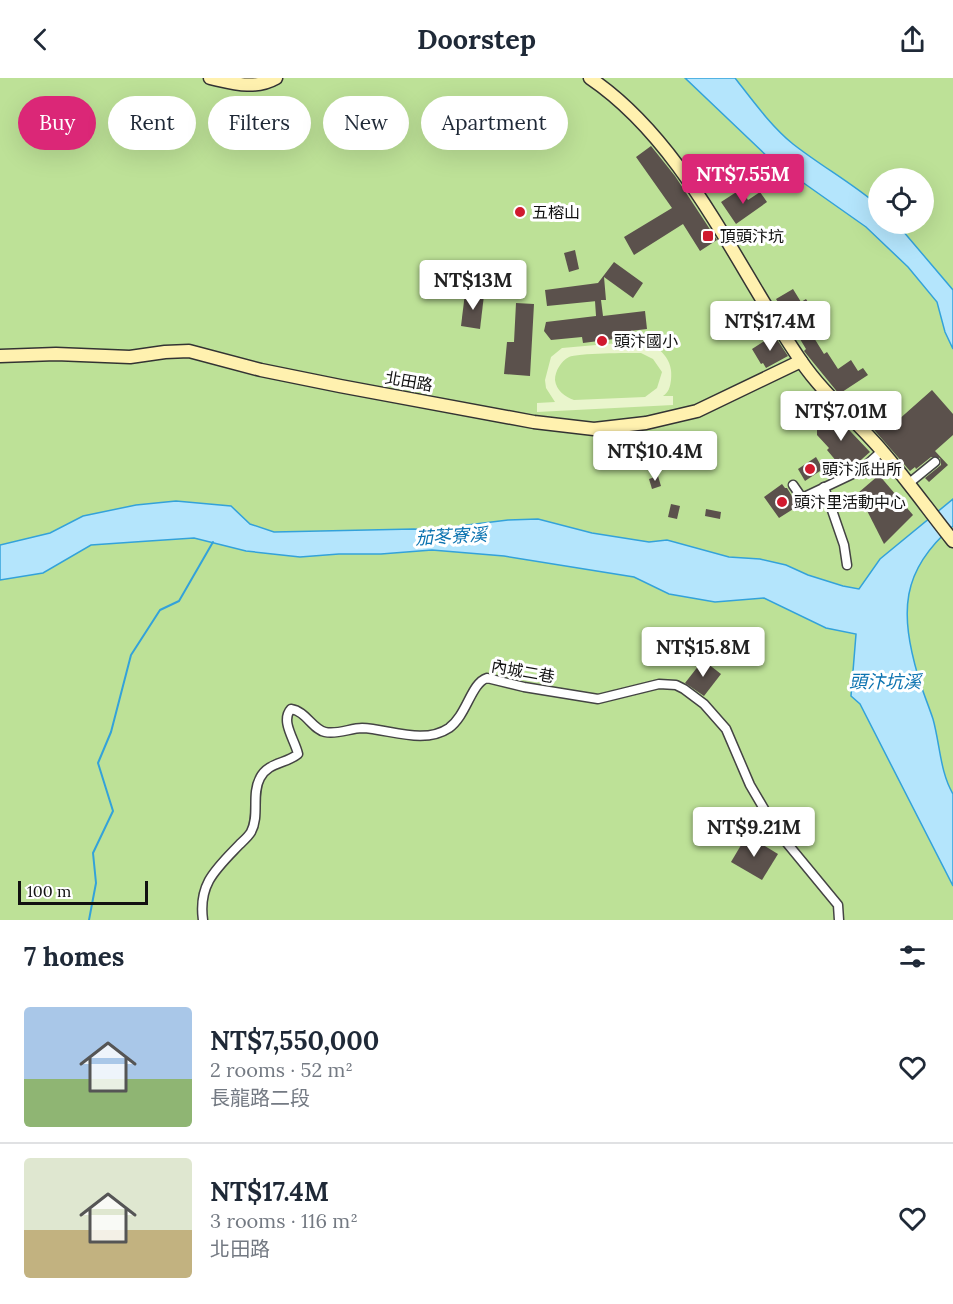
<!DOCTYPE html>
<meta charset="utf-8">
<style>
:root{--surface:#fff;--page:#f6f6f7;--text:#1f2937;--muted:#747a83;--line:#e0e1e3;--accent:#db2777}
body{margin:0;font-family:Lora,"Noto Sans TC",serif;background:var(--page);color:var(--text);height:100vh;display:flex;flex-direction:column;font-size:22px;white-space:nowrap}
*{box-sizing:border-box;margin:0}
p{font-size:20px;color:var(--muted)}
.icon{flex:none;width:33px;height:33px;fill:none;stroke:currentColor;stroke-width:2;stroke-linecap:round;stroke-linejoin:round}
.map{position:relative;height:842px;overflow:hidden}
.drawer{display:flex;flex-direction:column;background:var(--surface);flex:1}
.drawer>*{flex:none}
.top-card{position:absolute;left:18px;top:18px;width:600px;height:54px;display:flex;gap:12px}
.controls{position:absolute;left:868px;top:90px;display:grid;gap:12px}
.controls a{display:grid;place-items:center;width:66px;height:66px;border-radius:50%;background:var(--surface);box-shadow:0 6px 24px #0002;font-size:30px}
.scale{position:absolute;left:18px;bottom:15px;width:130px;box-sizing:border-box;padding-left:6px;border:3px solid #111;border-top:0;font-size:16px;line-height:21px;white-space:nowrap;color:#111;-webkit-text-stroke:4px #fff;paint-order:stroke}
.price{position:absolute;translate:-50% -51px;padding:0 14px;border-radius:6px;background:#fff;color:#222;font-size:20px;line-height:39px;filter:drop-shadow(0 2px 3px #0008)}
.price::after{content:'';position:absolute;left:50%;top:36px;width:18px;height:14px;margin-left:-9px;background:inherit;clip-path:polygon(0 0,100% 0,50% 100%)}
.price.current{background:var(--accent);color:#fff}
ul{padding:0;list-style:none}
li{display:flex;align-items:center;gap:18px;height:150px;padding:0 24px}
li+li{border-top:2px solid var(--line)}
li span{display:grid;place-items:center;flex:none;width:168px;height:120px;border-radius:6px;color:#555}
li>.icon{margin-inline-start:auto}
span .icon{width:72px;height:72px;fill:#fffc;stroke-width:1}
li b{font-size:26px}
h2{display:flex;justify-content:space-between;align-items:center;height:72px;padding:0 24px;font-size:26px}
.chip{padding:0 21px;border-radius:27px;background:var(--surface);box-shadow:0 6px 24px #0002;font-size:21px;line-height:54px}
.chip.current{background:var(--accent);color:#fff}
header{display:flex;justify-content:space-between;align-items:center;height:78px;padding:0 24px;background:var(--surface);font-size:27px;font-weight:700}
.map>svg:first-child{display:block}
.forest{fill:#bde197;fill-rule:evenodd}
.pitch{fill:#e9f5cc;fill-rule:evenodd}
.water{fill:#b4e5fc;stroke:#33a2da;stroke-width:1.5}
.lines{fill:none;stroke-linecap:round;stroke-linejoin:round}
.stream{stroke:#33a2da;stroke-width:2}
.building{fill:#5b514c}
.street-casing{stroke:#444;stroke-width:11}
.secondary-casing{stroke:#333;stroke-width:15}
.street{stroke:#fff;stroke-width:8}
.secondary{stroke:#fff1af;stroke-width:12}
.poi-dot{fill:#d01a2e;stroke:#fff;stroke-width:2}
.labels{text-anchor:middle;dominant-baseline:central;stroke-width:6;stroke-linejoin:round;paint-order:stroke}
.poi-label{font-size:16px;fill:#111;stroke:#fff;text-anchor:start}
.street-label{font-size:16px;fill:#111;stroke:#fff}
.water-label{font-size:18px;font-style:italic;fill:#0c73b0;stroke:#fff}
</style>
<header><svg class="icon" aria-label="back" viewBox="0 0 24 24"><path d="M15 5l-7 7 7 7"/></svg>Doorstep<svg class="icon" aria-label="share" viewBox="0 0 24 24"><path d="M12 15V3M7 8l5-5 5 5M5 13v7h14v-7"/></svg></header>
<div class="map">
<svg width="953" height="842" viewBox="0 0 953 842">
<rect width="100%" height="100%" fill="#fffcf4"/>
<path class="forest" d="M0,0H953V842H0ZM879,100H924V146H879Z"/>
<path class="pitch" d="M642,263C660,268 674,282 671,302C670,309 669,314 663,318H673V327L537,334V325L555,324L546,310L545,302L551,279L562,270ZM641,275L653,281L662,294L657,310L645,319L574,322C565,319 556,312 555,302C555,293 561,283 569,279C577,275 629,275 641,275Z"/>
<g class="water">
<path d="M685,0H735C753,23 771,48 793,66C821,88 852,105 879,128V146H897L953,212V271L945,254L937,224L908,189L866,149L771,82Z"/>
<path d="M953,421V448C900,493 900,535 918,598C922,612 928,626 933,641C940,666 940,694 953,716V808L860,626L851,618L856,556L826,550L764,520L715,524L669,516L634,499L504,478L432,472L381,476H339L300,479L246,473L194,460L149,463L91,467L43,495L0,502V467L50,455L83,438L136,427L176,423L231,428L250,446L274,454L414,451L447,453L459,448L508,442L538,441L592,455L649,464L667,462L729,479L760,481L786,487L808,497L843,508L859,511L880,481Z"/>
</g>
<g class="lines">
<path class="stream" d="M89,842L96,805L93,775L113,733L98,685L111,654L131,577L160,532L179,523L213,464"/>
</g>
<g class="building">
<path d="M651,68L675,98L717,162L700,173L683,146L634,177L624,159L672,130L636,79Z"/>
<path d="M741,111L748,122L760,114L767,124L736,146L721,124Z"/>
<path d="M575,172L579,191L569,194L564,175Z"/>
<path d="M614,184L643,205L633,220L604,199L606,222H601L603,238L645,233L647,251L613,255L614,261L583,265L582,259L551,262L544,253L546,244L596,238L595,223H597L547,228L545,212L598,205Z"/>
<path d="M793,211L801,224L806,221L823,248L811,255L824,276L827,274L838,291L851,282L858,293L863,290L868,297L839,316L808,278L804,273L806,271L776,221Z"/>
<path d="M465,215L484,217L480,251L461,248Z"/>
<path d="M516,225L534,226L530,298L504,296L507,264H514Z"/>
<path d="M774,257L788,278L766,290L763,285L761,286L752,271Z"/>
<path d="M932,312L953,336V357L935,373L948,387L929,404L925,400L941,387L940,380L931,379L916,391L915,389L910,393L868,345L886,329L897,343Z"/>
<path d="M833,335L870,374L854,388L849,383L842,390L827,372L829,370L817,357V350Z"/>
<path d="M816,379L823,391L805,403L798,391Z"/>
<path d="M879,397L913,437L884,466L858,415Z"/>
<path d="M658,398L661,408L652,411L649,401Z"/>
<path d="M782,406L785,410H787L798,428L779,440L764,419Z"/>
<path d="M671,426L680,428L677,441L668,439Z"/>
<path d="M706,431L721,434L720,441L705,438Z"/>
<path d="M703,582L721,596L704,618L685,605Z"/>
<path d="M747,757L778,776L762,802L731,784Z"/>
</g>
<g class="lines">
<g class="street-casing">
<g id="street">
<path d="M908,406L935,384"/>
<path d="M793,407L802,420L861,392L882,373"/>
<path d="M824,409L844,467L847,487"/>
<path d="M203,842C198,806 216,791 239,767C243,763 248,759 251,754C260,737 251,717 260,700C268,684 286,686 298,676C295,662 280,643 291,631C306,633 312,651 325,654C337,657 351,650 362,650C389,651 424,667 449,650C467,637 471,605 487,600L524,609L598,621L659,606L676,607L684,611L704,626L726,651L750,707L777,753L838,827L839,842"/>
</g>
</g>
<g class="secondary-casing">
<g id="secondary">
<path d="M210,0C233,5 255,12 276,0"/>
<path d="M590,0C686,65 736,189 801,283C824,317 856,342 883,374C907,402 930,434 953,463"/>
<path d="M0,278L56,276L130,279L165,274L189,273L261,292L340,308L534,344L594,351L646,345L697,333L801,283"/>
</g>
</g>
<use href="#street" class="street"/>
<use href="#secondary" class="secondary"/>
</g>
<g class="poi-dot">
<circle cx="520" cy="134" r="6"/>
<rect x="702" y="152" width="12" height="12" rx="3"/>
<circle cx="602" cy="263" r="6"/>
<circle cx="810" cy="391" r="6"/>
<circle cx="782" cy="424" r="6"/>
</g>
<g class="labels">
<g class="poi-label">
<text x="532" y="134">五榕山</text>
<text x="720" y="158">頂頭汴坑</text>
<text x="614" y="263">頭汴國小</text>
<text x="822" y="391">頭汴派出所</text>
<text x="794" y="424">頭汴里活動中心</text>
</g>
<g class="street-label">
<text transform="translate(409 303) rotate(10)">北田路</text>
<text transform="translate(523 593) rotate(10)">內城二巷</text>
</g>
<g class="water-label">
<text transform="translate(451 458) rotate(-3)">茄苳寮溪</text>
<text x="885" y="603">頭汴坑溪</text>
</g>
</g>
</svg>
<div class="controls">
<a><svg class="icon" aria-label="locate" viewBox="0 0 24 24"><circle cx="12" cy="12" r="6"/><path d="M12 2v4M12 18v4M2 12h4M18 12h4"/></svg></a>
</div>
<div class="scale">100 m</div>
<b class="price current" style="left:743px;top:127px">NT$7.55M</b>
<b class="price" style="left:473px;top:233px">NT$13M</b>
<b class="price" style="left:770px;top:274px">NT$17.4M</b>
<b class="price" style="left:841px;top:364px">NT$7.01M</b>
<b class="price" style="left:655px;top:404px">NT$10.4M</b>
<b class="price" style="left:703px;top:600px">NT$15.8M</b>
<b class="price" style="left:754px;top:780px">NT$9.21M</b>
<div class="top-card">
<a class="chip current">Buy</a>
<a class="chip">Rent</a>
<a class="chip">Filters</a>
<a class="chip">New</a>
<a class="chip">Apartment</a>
</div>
</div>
<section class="drawer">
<h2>7 homes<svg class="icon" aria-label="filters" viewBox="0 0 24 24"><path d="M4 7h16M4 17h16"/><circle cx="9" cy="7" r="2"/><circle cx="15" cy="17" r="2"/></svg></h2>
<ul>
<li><span style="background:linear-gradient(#a9c7e8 60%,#8fb573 0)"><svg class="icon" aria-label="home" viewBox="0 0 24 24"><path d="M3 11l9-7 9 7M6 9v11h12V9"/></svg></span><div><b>NT$7,550,000</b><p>2 rooms · 52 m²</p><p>長龍路二段</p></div><svg class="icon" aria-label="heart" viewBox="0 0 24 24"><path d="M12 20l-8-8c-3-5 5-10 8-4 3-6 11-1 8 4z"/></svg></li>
<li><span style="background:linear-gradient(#dfe7d0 60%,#c2b280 0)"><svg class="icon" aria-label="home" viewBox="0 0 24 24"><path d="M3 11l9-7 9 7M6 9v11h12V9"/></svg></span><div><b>NT$17.4M</b><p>3 rooms · 116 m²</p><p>北田路</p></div><svg class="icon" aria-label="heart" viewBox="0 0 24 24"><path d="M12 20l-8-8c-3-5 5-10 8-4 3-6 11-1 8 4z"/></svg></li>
</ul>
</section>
